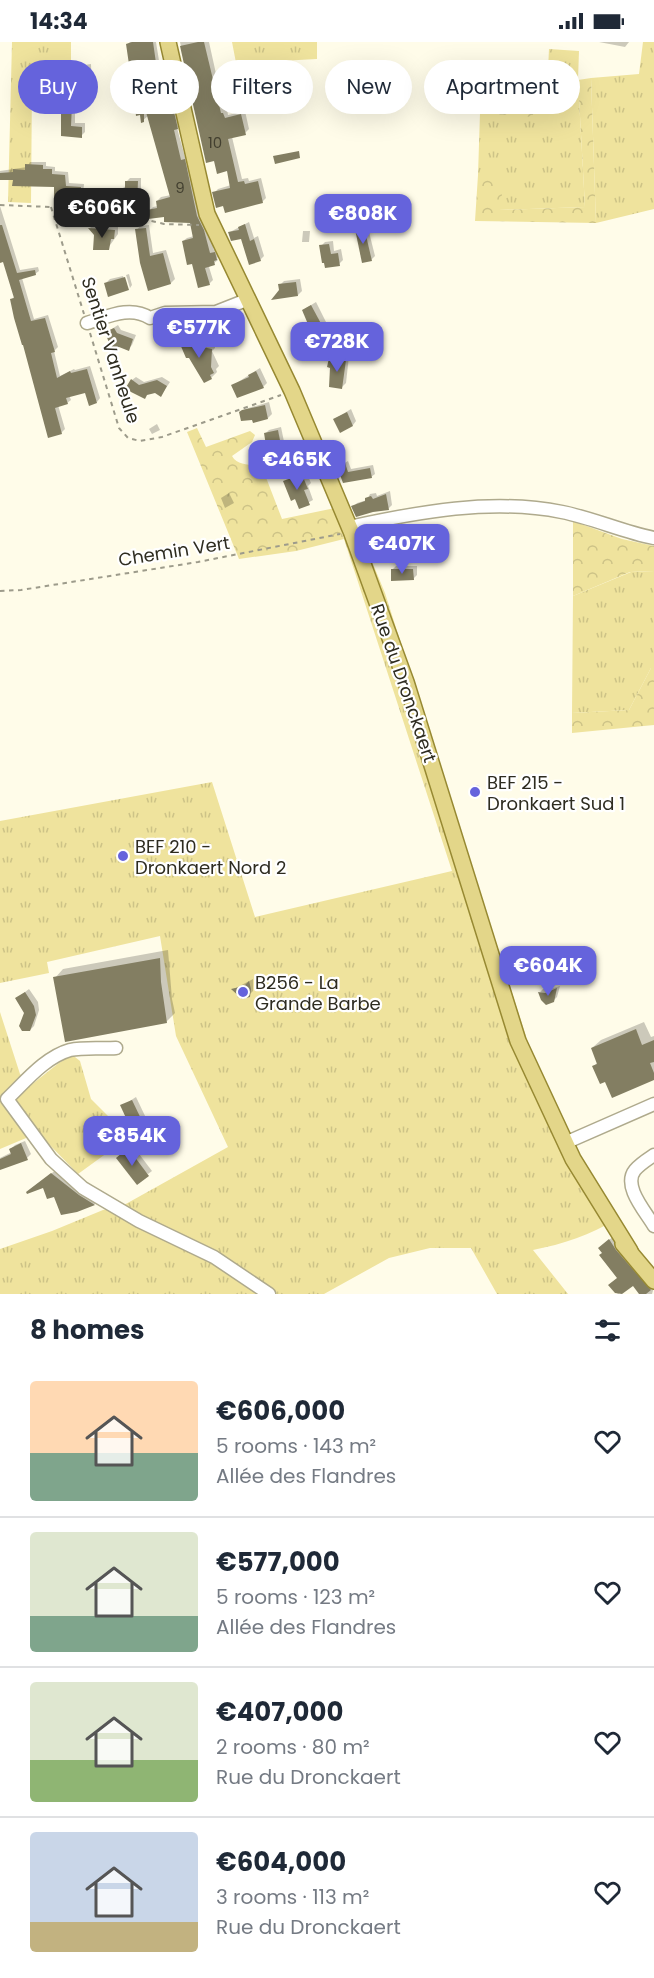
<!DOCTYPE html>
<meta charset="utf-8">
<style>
:root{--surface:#fff;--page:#f6f6f7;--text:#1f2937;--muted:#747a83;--line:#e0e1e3;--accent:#6563dc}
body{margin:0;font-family:Poppins,sans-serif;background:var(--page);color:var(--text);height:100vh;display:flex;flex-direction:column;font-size:22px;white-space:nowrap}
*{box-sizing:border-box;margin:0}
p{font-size:20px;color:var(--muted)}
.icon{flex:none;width:33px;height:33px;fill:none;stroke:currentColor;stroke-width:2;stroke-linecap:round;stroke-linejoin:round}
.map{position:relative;height:1252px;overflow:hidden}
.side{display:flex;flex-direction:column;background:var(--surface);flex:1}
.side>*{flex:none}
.guide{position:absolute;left:18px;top:18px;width:618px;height:54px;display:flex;gap:12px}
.price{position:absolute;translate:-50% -51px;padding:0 14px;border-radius:12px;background:var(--accent);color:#fff;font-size:20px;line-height:39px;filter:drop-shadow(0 2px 3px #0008)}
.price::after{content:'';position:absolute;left:50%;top:36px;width:18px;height:14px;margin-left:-9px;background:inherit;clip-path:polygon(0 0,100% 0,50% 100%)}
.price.active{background:#222;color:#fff}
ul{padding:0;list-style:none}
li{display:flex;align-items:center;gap:18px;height:150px;padding:0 30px}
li+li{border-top:2px solid var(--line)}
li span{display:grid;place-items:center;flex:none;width:168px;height:120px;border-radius:6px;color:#555}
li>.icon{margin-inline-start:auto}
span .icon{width:72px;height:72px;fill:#fffc;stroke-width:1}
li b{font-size:26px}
h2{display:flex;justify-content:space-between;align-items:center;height:72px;padding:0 30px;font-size:26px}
.pill{padding:0 21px;border-radius:27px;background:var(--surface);box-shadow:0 6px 24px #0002;font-size:21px;line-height:54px}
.pill.active{background:var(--accent);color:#fff}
.status{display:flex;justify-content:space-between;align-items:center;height:42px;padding:0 30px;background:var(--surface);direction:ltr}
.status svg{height:16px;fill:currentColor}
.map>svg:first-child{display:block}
.grass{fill:url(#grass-tufts)}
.forest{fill:url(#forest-crowns)}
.shadow{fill:#0003}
.building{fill:#837e62}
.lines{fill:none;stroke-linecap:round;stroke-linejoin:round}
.minor-casing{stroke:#afaa8d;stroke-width:15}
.major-casing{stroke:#978932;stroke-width:18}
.path{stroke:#9d9b8b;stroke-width:2;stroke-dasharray:4.5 4.5;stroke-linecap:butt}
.minor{stroke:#fff;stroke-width:12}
.major{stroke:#e3d689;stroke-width:15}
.poi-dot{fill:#6563dc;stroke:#fff;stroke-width:2}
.labels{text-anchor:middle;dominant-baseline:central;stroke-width:4.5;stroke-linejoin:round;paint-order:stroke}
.number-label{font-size:15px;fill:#434030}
.street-label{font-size:18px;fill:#2e2c20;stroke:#fff}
.poi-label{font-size:18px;fill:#2e2c20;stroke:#fff;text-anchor:start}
</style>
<div class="status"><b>14:34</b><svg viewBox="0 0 49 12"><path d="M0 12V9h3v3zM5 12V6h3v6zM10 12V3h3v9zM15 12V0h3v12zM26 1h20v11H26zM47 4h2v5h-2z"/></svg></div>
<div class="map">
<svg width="654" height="1252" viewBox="0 0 654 1252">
<defs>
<pattern id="grass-tufts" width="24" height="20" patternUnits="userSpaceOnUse" patternTransform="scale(1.5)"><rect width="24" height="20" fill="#efe39d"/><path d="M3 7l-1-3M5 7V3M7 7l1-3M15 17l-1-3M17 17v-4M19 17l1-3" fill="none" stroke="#cdc387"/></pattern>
<pattern id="forest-crowns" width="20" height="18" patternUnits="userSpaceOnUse" patternTransform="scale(1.5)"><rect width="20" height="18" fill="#efe39d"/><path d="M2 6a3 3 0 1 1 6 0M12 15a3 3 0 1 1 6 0" fill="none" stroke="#cdc387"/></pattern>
</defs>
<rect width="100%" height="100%" fill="#fffce9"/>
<g class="grass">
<path d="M12,0H71V38L32,41L31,161L8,160Z"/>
<path d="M232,0H317V17L280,19L237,26Z"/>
<path d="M643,0H654V167L596,181L591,36L639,32Z"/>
<path d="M549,7L579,9L578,38L585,165L499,168L478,133L480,71L533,74L536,28H548Z"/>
<path d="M361,493L385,551L536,1026L579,1116L616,1177C591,1193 563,1202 533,1208L568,1252H497L471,1206H430L389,1216L324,1252H0V1207L52,1189L103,1168L124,1163L228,1105L176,994L160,894L47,920L49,931L0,941V779L212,740L255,875L452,829L344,497Z"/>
<path d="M654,529V626H651L629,668L572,671L573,554L631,530Z"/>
<path d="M0,970L20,1032L31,1043L69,1013L75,1015L80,1019L91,1057L129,1095L78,1132L38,1091L0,1107Z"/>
</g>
<g class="forest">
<path d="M482,22L536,28L533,75L480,71Z"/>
<path d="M591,36L596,181L475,179L478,133L499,135L504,142L499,168L585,165L578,38Z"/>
<path d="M197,386L206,405L250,389L255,393L252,400L232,414C238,425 251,421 262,425L282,477L335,466L344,497L296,509L239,517L187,390Z"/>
<path d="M573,479L622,497L654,504V529L630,530L573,554Z"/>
<path d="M651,626H654V683L572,691V671L629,668Z"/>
</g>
<g class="shadow">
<path d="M130,0H156L160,25L167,24L181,82L177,86L185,115L188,114L214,208H218L220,213L217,216L218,218L209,225L213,238L209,242L193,220L183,199L187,196L194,194L191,179L149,169L153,165L158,164L157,159L161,155L171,153L149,73L142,79L134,44L129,37L132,33L128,2Z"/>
<path d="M180,0H209L224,68L227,67L228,73L245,69L249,87L245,91L232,95L242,137L248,136L249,139L261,136L266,156L262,160L224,163L214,151L218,147L231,143L228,127L215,117L207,119Z"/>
<path d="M599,0H629L625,5Z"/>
<path d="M91,22L92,54L89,58L75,60V81H85V90L81,94L62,93V62L57,55L63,51V41L67,38L74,37V28L78,24Z"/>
<path d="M30,120H46V124L55,125V129L68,130L69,141L84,142L83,153L80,156L56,144L14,136H0V129L27,125Z"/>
<path d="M130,136H141V156L137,160L120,148L126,144V140Z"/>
<path d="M0,164L20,228L38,225L39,229L35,232L22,236L34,277L48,273L58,305L54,309L60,334L74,327L75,328L90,324L100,356L97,360L86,349L69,353L71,358L67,361L58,363L65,387L61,391L11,258L15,254L4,218L0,219Z"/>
<path d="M249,180L254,196L258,194L264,214L260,218L242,195L230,190Z"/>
<path d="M367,182L375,214L371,218L356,187L360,183Z"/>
<path d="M93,183L118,184V192L108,206L90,186Z"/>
<path d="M149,183L153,211L166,208L175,237L171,241L149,247L137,188L140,184Z"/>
<path d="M303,189H310L309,200H302Z"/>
<path d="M333,199L334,209L341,207L343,218L339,222L321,204L325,200Z"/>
<path d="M129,232L132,243L130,246L126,233Z"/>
<path d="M123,234L127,247L106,241L110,237Z"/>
<path d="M300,237L302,249L298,253L281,249L280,243L284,239Z"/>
<path d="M316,260L328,284L314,292L303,268Z"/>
<path d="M118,283L121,288L136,293L132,303L128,307L107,290Z"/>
<path d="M197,293L198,297L215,299V306L212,309L219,324L216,327L217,330L211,336L182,302L188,296Z"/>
<path d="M334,312L349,314L346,341L342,345L330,316Z"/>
<path d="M260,326L267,341L263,345L232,344Z"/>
<path d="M136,335L144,340L162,335L170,340L164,349L148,352L132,338Z"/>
<path d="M269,360L272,372L268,376L241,371L245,367Z"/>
<path d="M351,367L356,379L353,383L335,377Z"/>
<path d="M157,382L160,388L152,392L149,387Z"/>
<path d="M281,385L287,414L284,418L265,392L269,388Z"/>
<path d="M348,419L351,427L373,423L375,432L371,435L344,440L338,425Z"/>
<path d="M298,432L300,436L307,432L311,441L308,444L313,458L300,465L285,440Z"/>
<path d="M390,449L392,463L388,467L353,465L357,461L367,458L370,452L376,451L377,454Z"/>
<path d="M229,451L234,461L225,466L221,456Z"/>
<path d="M396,524H417V533L413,537L393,527Z"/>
<circle cx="476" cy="747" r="4"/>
<circle cx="124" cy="813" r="4"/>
<path d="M168,908L172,957L175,971L166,980L55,936L63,927Z"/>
<path d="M253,937V949L249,953L234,947Z"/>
<path d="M560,944L557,955L553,959L540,950L543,947H550Z"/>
<path d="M29,947L38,960L39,968L34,984L30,988L25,970L16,957Z"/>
<path d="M644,980L651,995L654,994V1037L606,1038L594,1024L598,1020L592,1006L601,998Z"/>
<path d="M136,1055L147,1078L143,1082L122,1064Z"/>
<path d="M25,1099L31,1112L27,1116L0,1127V1116L12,1110L11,1107L15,1103Z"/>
<path d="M133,1104L152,1129L148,1132L122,1112Z"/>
<path d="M56,1128L98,1158L95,1162L73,1170L44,1144L32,1146Z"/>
<path d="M614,1194L654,1245L652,1252H641L633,1242L618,1252L610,1243L619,1235L604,1202Z"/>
</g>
<g class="building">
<path d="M132,0H153L157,28L164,27L178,87L174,88L181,118L185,117L197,174L204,188L210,211L215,210L217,218L214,219L215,223L205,226L210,243L198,246L192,222L187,223L182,199L193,196L190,181L164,180V175L148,177L147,168L157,166L156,159L170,155L144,63V80L141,81L140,73L136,74L135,64H137L133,45L128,46L127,36H131L126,2Z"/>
<path d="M198,0H204L221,71H223L225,76L241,72L246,93L228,97L238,140L244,139L245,142L258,139L263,161L225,171L223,164L216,166L212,150L230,146L227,129L217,132L214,119L206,121L180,4Z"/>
<path d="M88,25L89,59L72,62L71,84L82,85V96L61,94V63H55V54H61V41H73L72,27Z"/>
<path d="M299,109L300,116L275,122L273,114Z"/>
<path d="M25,122L43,123V127H52V132L65,133L66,144L81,145L80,158L54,156V145L12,144L13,138H0V131L13,130V127L25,128Z"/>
<path d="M125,139H138L137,162L118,161V147H125Z"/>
<path d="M245,182L250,199L254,197L261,219L249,223L241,197L231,199L228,190L239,188L238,185Z"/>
<path d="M0,183H2L17,231L35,228L36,233L19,238L31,279L45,276L55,310L51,311L57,336L70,329L71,331L87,327L97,361L89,364L85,351L66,356L68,362L55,366L62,392L48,396L23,303H22L14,276L10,257L14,256L3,220L0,221Z"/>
<path d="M364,185L372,219L362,221L355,187Z"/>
<path d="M88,186L115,188L114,197H111L109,208H93L94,193Z"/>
<path d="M146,186L150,214L163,211L171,242L148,249L140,221L135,187Z"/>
<path d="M329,202L331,212L338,211L340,224L325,226L324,221H322L319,203Z"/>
<path d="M125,235L129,248L108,255L104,241Z"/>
<path d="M296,240L298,254L271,258L279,248L278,242Z"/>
<path d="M311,263L325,289L313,294L302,268Z"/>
<path d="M114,286L117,291L133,297L129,309L119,305L112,309L105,290Z"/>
<path d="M190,298L192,303L212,307L211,325L214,331L210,333L212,337L204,341L189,316H186L180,302Z"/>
<path d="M329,316L346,318L342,347L329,345L330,326L327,325Z"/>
<path d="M256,329L264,346L237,356L231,343L249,335L248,333Z"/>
<path d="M131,337L139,343L157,338L167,344L161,355L155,351L147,353L145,357L125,347Z"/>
<path d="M265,363L268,377L253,381L252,378L241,379L239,370L242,368Z"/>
<path d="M347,370L353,384L340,391L333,377Z"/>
<path d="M278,388L284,419L269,423L264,391Z"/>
<path d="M345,421L348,430L370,426L372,436L343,441L337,425Z"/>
<path d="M294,435L296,439L303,435L308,447L304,448L310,463L299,467L295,457L291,459L283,439Z"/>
<path d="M386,452L389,468L373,470L356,475L351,464L365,459V456L371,454L373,457Z"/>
<path d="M391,527H413L414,538L391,539Z"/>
<path d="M160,916L161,940L167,981L65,1000L53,935Z"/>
<path d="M249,939L251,947L250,955L242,957L231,947L244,944Z"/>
<path d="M557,946L554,960L546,963L541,958L538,950L545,951Z"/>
<path d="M25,950L34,964L36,973L30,989H22L19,984L24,971L15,956Z"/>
<path d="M636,987L642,1003L654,998V1020L650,1021L654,1031V1038L612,1056L605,1040L600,1042L592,1024L597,1022L591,1006Z"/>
<path d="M132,1058L144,1083L132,1089L120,1063Z"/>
<path d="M21,1101L28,1118L0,1128V1117L11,1112L9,1107Z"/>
<path d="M128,1106L149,1134L137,1143L116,1116Z"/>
<path d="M51,1131L79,1153L95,1163L77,1170L61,1173L54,1155L47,1157L43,1146L27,1152L26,1150Z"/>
<path d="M609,1197L616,1208L651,1248L646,1252H639L633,1244L622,1252L615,1251L608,1243L617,1236L599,1213L602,1211L598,1206Z"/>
</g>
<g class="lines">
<g class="minor-casing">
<g id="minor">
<path d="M87,281C107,275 130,263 150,276L165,271L216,270L249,257"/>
<path d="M349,485C418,470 492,456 562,470C593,476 623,490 654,496"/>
<path d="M116,1006C102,1007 84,1005 70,1008C45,1015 25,1040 7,1057L51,1117L83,1146L139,1179L214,1215L269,1252"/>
<path d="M565,1101L654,1062"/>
<path d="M654,1113C648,1117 640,1122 635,1128C622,1144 646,1170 654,1184"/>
</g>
</g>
<g class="major-casing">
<g id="major">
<path d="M168,0L207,172L292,349L351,489L406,640L518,999L573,1117L630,1209"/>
<path d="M623,1202L654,1239"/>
</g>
</g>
<g class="path">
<path d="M0,163L102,167L164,182L199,183"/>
<path d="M51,165L84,272"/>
<path d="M90,291L119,386L128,396L140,399L162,395L281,353"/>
<path d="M0,549L21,548L198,520L340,492"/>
</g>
<use href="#minor" class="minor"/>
<use href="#major" class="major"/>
</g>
<g class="poi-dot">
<circle cx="475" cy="750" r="6"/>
<circle cx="123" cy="814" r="6"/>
<circle cx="243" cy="950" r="6"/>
</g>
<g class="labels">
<g class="number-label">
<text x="215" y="100">10</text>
<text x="180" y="145">9</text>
</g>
<g class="street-label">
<text transform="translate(111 308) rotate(72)">Sentier Vanheule</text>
<text transform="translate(174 509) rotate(-9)">Chemin Vert</text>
<text transform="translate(404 641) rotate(71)">Rue du Dronckaert</text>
</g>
<g class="poi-label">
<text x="487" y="740">BEF 215 -<tspan x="487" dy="21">Dronkaert Sud 1</tspan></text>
<text x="135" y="804">BEF 210 -<tspan x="135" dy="21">Dronkaert Nord 2</tspan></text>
<text x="255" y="940">B256 - La<tspan x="255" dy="21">Grande Barbe</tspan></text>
</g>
</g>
</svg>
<b class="price active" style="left:102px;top:197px">€606K</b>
<b class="price" style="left:363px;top:203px">€808K</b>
<b class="price" style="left:199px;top:317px">€577K</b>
<b class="price" style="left:337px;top:331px">€728K</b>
<b class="price" style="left:297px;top:449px">€465K</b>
<b class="price" style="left:402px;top:533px">€407K</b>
<b class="price" style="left:548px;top:955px">€604K</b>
<b class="price" style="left:132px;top:1125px">€854K</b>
<div class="guide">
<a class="pill active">Buy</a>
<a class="pill">Rent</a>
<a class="pill">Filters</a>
<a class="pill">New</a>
<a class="pill">Apartment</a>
</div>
</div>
<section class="side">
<h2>8 homes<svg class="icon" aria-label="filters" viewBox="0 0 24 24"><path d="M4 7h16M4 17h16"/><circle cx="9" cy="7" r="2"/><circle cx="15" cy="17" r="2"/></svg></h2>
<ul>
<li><span style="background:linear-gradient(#ffd9b3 60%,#7fa58c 0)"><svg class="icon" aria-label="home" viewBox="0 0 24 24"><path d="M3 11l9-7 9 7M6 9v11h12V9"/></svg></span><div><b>€606,000</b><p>5 rooms · 143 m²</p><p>Allée des Flandres</p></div><svg class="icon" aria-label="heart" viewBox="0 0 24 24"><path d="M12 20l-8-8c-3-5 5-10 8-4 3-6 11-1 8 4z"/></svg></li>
<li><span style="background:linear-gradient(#dfe7d0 70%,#7fa58c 0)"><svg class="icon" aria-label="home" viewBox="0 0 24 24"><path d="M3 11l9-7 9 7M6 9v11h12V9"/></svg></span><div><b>€577,000</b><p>5 rooms · 123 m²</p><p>Allée des Flandres</p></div><svg class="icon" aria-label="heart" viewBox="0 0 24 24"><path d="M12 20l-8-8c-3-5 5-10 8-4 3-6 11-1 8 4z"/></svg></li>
<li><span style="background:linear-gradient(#dfe7d0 65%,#8fb573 0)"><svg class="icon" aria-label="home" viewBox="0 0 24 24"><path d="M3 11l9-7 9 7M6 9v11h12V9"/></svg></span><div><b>€407,000</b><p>2 rooms · 80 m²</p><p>Rue du Dronckaert</p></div><svg class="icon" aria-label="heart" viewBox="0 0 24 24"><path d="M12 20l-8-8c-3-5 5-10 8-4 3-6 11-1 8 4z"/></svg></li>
<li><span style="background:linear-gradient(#c9d6e8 75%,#c2b280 0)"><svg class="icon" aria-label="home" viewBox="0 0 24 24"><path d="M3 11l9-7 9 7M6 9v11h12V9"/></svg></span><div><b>€604,000</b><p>3 rooms · 113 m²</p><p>Rue du Dronckaert</p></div><svg class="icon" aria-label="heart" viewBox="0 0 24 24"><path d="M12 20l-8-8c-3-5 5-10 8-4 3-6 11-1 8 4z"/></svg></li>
</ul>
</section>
